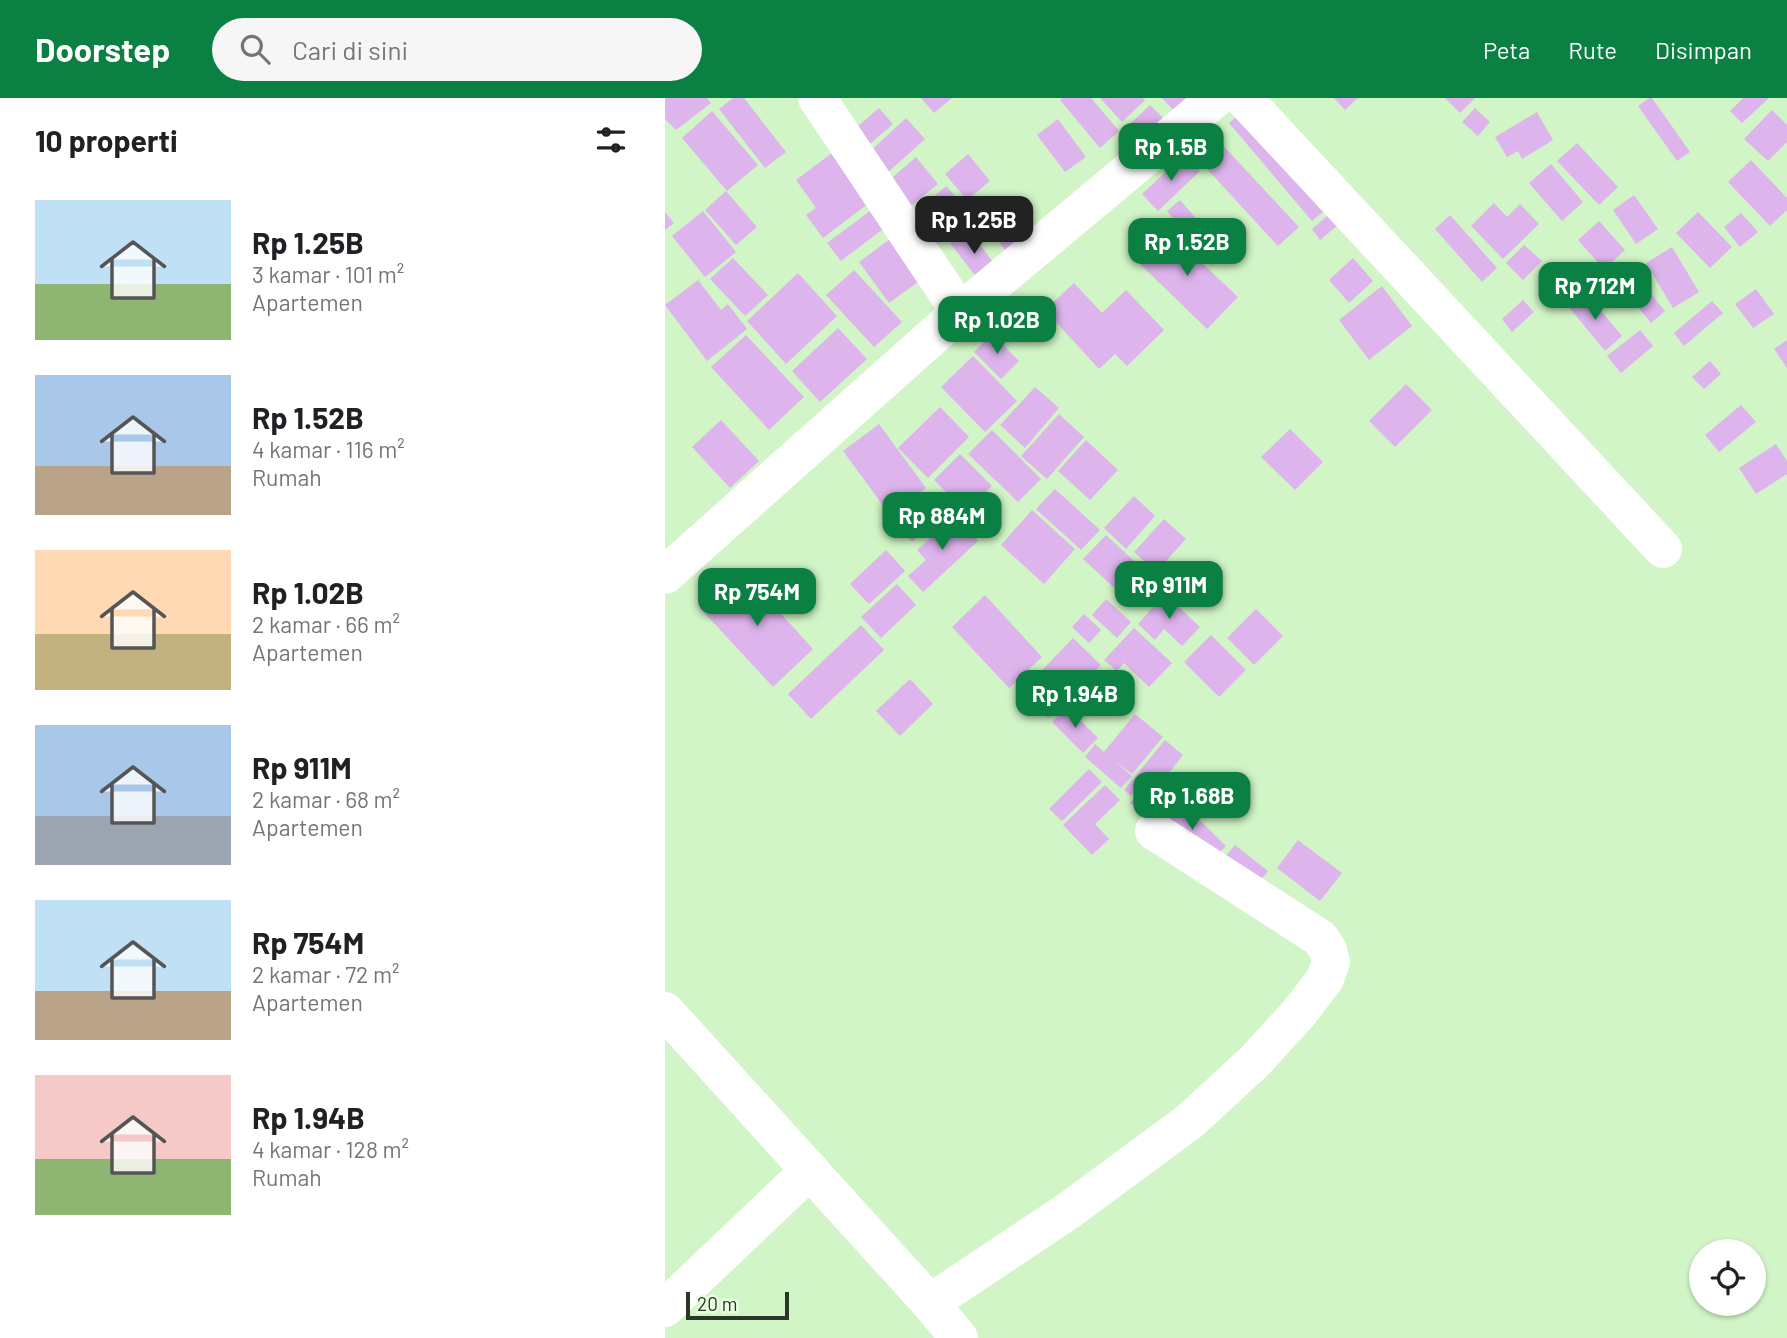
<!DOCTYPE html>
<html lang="id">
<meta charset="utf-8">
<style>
:root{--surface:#fff;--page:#f6f6f6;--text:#202124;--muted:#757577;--accent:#0b8043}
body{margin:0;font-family:Barlow,sans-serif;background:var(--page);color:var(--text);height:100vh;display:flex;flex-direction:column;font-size:26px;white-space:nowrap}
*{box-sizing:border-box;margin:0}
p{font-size:23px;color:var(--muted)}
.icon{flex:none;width:38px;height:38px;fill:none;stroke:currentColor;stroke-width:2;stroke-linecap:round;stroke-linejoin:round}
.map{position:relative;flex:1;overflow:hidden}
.panel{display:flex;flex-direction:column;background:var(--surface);width:665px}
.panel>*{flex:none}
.fabs{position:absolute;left:1024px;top:1141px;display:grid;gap:14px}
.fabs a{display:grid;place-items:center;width:77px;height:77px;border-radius:50%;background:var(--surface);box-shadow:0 2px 5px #0004;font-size:35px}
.scale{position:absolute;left:21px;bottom:18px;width:103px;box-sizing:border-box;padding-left:7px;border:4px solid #2a3725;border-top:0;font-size:19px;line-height:24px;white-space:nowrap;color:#2a3725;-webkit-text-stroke:5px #e9fee2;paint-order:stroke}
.price{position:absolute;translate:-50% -60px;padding:0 16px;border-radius:14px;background:var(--accent);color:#fff;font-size:23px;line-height:46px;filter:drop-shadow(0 2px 4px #0008)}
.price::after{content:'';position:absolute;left:50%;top:42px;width:21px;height:16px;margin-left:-10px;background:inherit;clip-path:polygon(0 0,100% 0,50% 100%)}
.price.on{background:#222;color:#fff}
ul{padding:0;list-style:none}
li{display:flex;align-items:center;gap:21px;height:175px;padding:0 35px}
li span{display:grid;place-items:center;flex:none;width:196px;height:140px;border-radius:0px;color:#555}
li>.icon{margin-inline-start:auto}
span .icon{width:84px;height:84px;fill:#fffc;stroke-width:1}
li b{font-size:30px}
h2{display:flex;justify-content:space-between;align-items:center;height:84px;padding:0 35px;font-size:30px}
header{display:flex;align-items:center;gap:42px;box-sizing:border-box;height:98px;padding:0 35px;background:var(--accent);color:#fff}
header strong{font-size:33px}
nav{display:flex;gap:38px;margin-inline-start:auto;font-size:24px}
.search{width:490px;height:63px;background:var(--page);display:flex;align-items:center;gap:18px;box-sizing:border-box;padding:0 24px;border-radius:38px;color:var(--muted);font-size:26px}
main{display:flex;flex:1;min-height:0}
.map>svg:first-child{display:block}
.building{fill:#deb4ec}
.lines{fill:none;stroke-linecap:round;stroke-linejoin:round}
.street{stroke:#fff;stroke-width:38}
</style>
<header>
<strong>Doorstep</strong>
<div class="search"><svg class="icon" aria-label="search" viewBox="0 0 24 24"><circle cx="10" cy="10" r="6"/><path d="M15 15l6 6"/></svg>Cari di sini</div>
<nav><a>Peta</a><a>Rute</a><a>Disimpan</a></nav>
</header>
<main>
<section class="panel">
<h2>10 properti<svg class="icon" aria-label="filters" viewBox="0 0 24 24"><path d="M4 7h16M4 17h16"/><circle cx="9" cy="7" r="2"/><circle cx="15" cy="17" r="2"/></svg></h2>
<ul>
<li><span style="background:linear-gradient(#bfe0f5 60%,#8fb573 0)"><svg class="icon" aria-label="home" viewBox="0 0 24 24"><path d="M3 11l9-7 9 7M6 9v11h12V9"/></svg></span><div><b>Rp 1.25B</b><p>3 kamar · 101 m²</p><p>Apartemen</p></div></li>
<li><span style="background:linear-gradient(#a9c7e8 65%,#b9a48a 0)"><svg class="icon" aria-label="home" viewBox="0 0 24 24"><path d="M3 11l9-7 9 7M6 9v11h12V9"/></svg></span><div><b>Rp 1.52B</b><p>4 kamar · 116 m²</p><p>Rumah</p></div></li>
<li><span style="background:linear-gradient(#ffd9b3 60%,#c2b280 0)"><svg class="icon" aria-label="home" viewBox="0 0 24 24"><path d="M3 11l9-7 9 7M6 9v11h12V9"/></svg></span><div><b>Rp 1.02B</b><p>2 kamar · 66 m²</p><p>Apartemen</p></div></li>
<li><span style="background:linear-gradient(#a9c7e8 65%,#9aa5b1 0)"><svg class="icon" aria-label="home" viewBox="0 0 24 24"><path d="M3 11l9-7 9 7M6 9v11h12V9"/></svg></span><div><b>Rp 911M</b><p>2 kamar · 68 m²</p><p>Apartemen</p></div></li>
<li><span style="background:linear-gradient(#bfe0f5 65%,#b9a48a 0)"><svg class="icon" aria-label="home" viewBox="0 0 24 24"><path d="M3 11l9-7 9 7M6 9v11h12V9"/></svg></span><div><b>Rp 754M</b><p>2 kamar · 72 m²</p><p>Apartemen</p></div></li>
<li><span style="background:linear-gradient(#f6c9c9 60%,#8fb573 0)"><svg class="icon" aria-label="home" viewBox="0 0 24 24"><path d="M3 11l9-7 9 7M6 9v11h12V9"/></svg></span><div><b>Rp 1.94B</b><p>4 kamar · 128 m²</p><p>Rumah</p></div></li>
</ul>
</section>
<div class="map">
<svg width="1122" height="1240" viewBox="0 0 1122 1240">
<rect width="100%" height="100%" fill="#d2f5c7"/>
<g class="building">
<path d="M0,0H42L46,5L11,32L0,21Z"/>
<path d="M68,0H79L121,54L100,70L54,11Z"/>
<path d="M256,0H287L269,15Z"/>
<path d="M397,0H426L454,33L435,50L395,2Z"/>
<path d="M435,0H478L480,2L457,24Z"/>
<path d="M497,0H527L511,15Z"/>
<path d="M669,0H693L680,12Z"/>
<path d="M780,0H810L795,15Z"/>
<path d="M984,0H987L1025,54L1012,63L973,8Z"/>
<path d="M1078,0H1104L1077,25L1065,13Z"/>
<path d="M485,7L499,21L478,41L464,27Z"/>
<path d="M214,10L228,26L199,51L185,35Z"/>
<path d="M810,10L825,24L813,38L797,24Z"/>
<path d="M580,11L663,110L647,123L564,25Z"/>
<path d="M1107,12L1122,27V44L1103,63L1079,41Z"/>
<path d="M47,13L93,67L62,93L17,40Z"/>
<path d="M872,14L888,42L857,61L853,53L842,59L830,39Z"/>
<path d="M241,20L260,41L221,76L202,56Z"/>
<path d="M393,21L421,59L400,74L372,37Z"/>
<path d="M550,39L634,129L613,148L530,58Z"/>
<path d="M912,45L953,89L934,107L892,63Z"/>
<path d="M167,55L212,99L158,140L141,117L151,110L131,82Z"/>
<path d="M303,56L325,83L302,102L280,76Z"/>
<path d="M520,56L535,73L493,113L477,96Z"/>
<path d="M251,59L273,86L242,111L221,85Z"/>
<path d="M1086,62L1122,100V112L1105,128L1063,84Z"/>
<path d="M886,66L918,104L897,123L864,85Z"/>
<path d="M281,88L306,116L268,150L243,122Z"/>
<path d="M61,93L92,129L71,147L40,112Z"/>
<path d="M969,97L993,131L971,146L948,112Z"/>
<path d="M515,102L548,140L535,152L502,113Z"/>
<path d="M338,104L372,144L349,163L316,122Z"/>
<path d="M829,105L842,119L855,106L874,126L838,161L806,128Z"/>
<path d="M209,110L222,128L176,163L162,145Z"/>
<path d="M669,112L678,123L655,142L647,131Z"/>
<path d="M38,113L71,154L40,179L7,138Z"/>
<path d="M0,114L9,125L0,132Z"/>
<path d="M1033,114L1067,149L1045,170L1011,135Z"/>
<path d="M1076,115L1093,134L1075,149L1059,129Z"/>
<path d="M785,117L832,170L817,184L770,131Z"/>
<path d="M934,123L960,152L939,171L913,142Z"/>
<path d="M573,125L582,136L547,167L537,157Z"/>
<path d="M498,128L573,199L542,231L475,166L487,153L480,147Z"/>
<path d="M303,131L334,172L316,185L285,145Z"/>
<path d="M229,138L260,179L224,205L194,164Z"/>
<path d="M859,147L877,163L858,182L841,165Z"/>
<path d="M1007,149L1034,194L1008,210L981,165Z"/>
<path d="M68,160L103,197L80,218L45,181Z"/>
<path d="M688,160L708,183L684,205L664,182Z"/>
<path d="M189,172L237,224L209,249L161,197Z"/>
<path d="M966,172L1000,213L986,225L952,183Z"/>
<path d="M133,175L172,218L121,266L82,223Z"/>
<path d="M33,182L56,212L63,206L82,231L42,263L0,207Z"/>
<path d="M409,185L437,215L461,192L499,232L462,268L450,256L434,271L380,212Z"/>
<path d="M717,188L747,228L704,262L674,222Z"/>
<path d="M1091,191L1109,216L1088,230L1070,206Z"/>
<path d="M921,195L957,238L940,253L903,208Z"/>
<path d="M858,202L869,214L847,234L837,221Z"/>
<path d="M1047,203L1058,215L1019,248L1009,235Z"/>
<path d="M173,230L202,261L155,304L127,273Z"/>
<path d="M975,232L988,248L956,275L942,258Z"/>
<path d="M327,236L354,263L336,281L309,254Z"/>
<path d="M81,237L139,299L104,332L46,269Z"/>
<path d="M1122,242V270L1109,251Z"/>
<path d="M308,258L352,303L320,334L276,289Z"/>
<path d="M1045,263L1056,276L1039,291L1027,279Z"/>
<path d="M741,286L767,312L730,349L704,323Z"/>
<path d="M370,289L394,310L360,350L335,327Z"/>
<path d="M1076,307L1091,324L1054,354L1040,337Z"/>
<path d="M275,309L304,339L263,380L233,350Z"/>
<path d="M394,316L419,339L382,381L356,358Z"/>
<path d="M56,322L94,363L65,390L27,349Z"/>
<path d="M214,326L261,390L225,417L178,353Z"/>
<path d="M625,331L658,364L630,392L596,359Z"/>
<path d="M327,332L376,381L353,404L303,356Z"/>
<path d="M421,342L453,372L425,402L393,373Z"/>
<path d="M1111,346L1122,363V376L1091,396L1074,370Z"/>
<path d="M295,356L327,388L301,414L269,382Z"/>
<path d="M390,391L435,432L416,452L371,411Z"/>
<path d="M469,398L490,418L461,451L439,430Z"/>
<path d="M260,400L275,417L247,444L231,426Z"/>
<path d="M367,412L410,451L379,486L336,447Z"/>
<path d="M291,417L313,443L258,494L243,478L261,462L252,452Z"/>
<path d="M499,421L521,441L491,474L469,454Z"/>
<path d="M441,437L493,485L471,510L418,461Z"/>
<path d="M221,452L240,473L204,506L185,486Z"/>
<path d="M76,472L148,551L108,589L35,510Z"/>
<path d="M232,486L251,507L216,540L196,519Z"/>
<path d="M500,496L535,529L517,548L499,531L490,542L473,526Z"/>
<path d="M320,497L377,559L344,590L287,529Z"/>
<path d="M441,501L466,524L452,540L427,517Z"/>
<path d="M591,511L618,538L589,567L562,540Z"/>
<path d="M419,516L436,532L424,545L407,529Z"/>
<path d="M196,527L219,552L146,621L123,596Z"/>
<path d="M469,530L507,565L484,589L459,565L452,573L439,562Z"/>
<path d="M546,537L581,572L554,599L519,564Z"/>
<path d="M408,540L436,567L383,620L356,594Z"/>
<path d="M245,581L268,606L235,638L211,613Z"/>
<path d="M402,609L433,640L418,655L387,624Z"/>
<path d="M470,616L498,639L467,676L448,662L467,678L456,690L420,659L430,646L439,654Z"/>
<path d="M500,642L518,657L495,686L483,677L466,698L459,692Z"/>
<path d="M424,671L437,684L397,723L384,711Z"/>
<path d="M440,687L455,702L430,726L444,741L427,757L398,727Z"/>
<path d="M477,689L495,704L483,719L465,705Z"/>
<path d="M513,701L561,748L542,766L493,720Z"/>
<path d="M633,742L677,775L655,803L612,770Z"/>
<path d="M570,747L603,773L588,791L555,765Z"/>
</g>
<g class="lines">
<g class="street">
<path d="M152,0L295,214"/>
<path d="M578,0L998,451"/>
<path d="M0,477L295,214L551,0"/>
<path d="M0,913L265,1205L294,1240"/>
<path d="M265,1205L403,1113L525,1023L589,964L633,916L660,881L666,864L663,852L655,840L489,733"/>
<path d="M0,1210L145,1072"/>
</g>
</g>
</svg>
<div class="fabs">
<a><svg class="icon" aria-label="locate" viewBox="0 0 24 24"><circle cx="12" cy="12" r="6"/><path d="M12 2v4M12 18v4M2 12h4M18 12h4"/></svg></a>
</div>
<div class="scale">20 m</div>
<b class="price" style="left:506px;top:85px">Rp 1.5B</b>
<b class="price on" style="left:309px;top:158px">Rp 1.25B</b>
<b class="price" style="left:522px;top:180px">Rp 1.52B</b>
<b class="price" style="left:930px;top:224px">Rp 712M</b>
<b class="price" style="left:332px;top:258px">Rp 1.02B</b>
<b class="price" style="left:277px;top:454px">Rp 884M</b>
<b class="price" style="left:504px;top:523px">Rp 911M</b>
<b class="price" style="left:92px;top:530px">Rp 754M</b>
<b class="price" style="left:410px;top:632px">Rp 1.94B</b>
<b class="price" style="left:527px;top:734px">Rp 1.68B</b>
</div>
</main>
